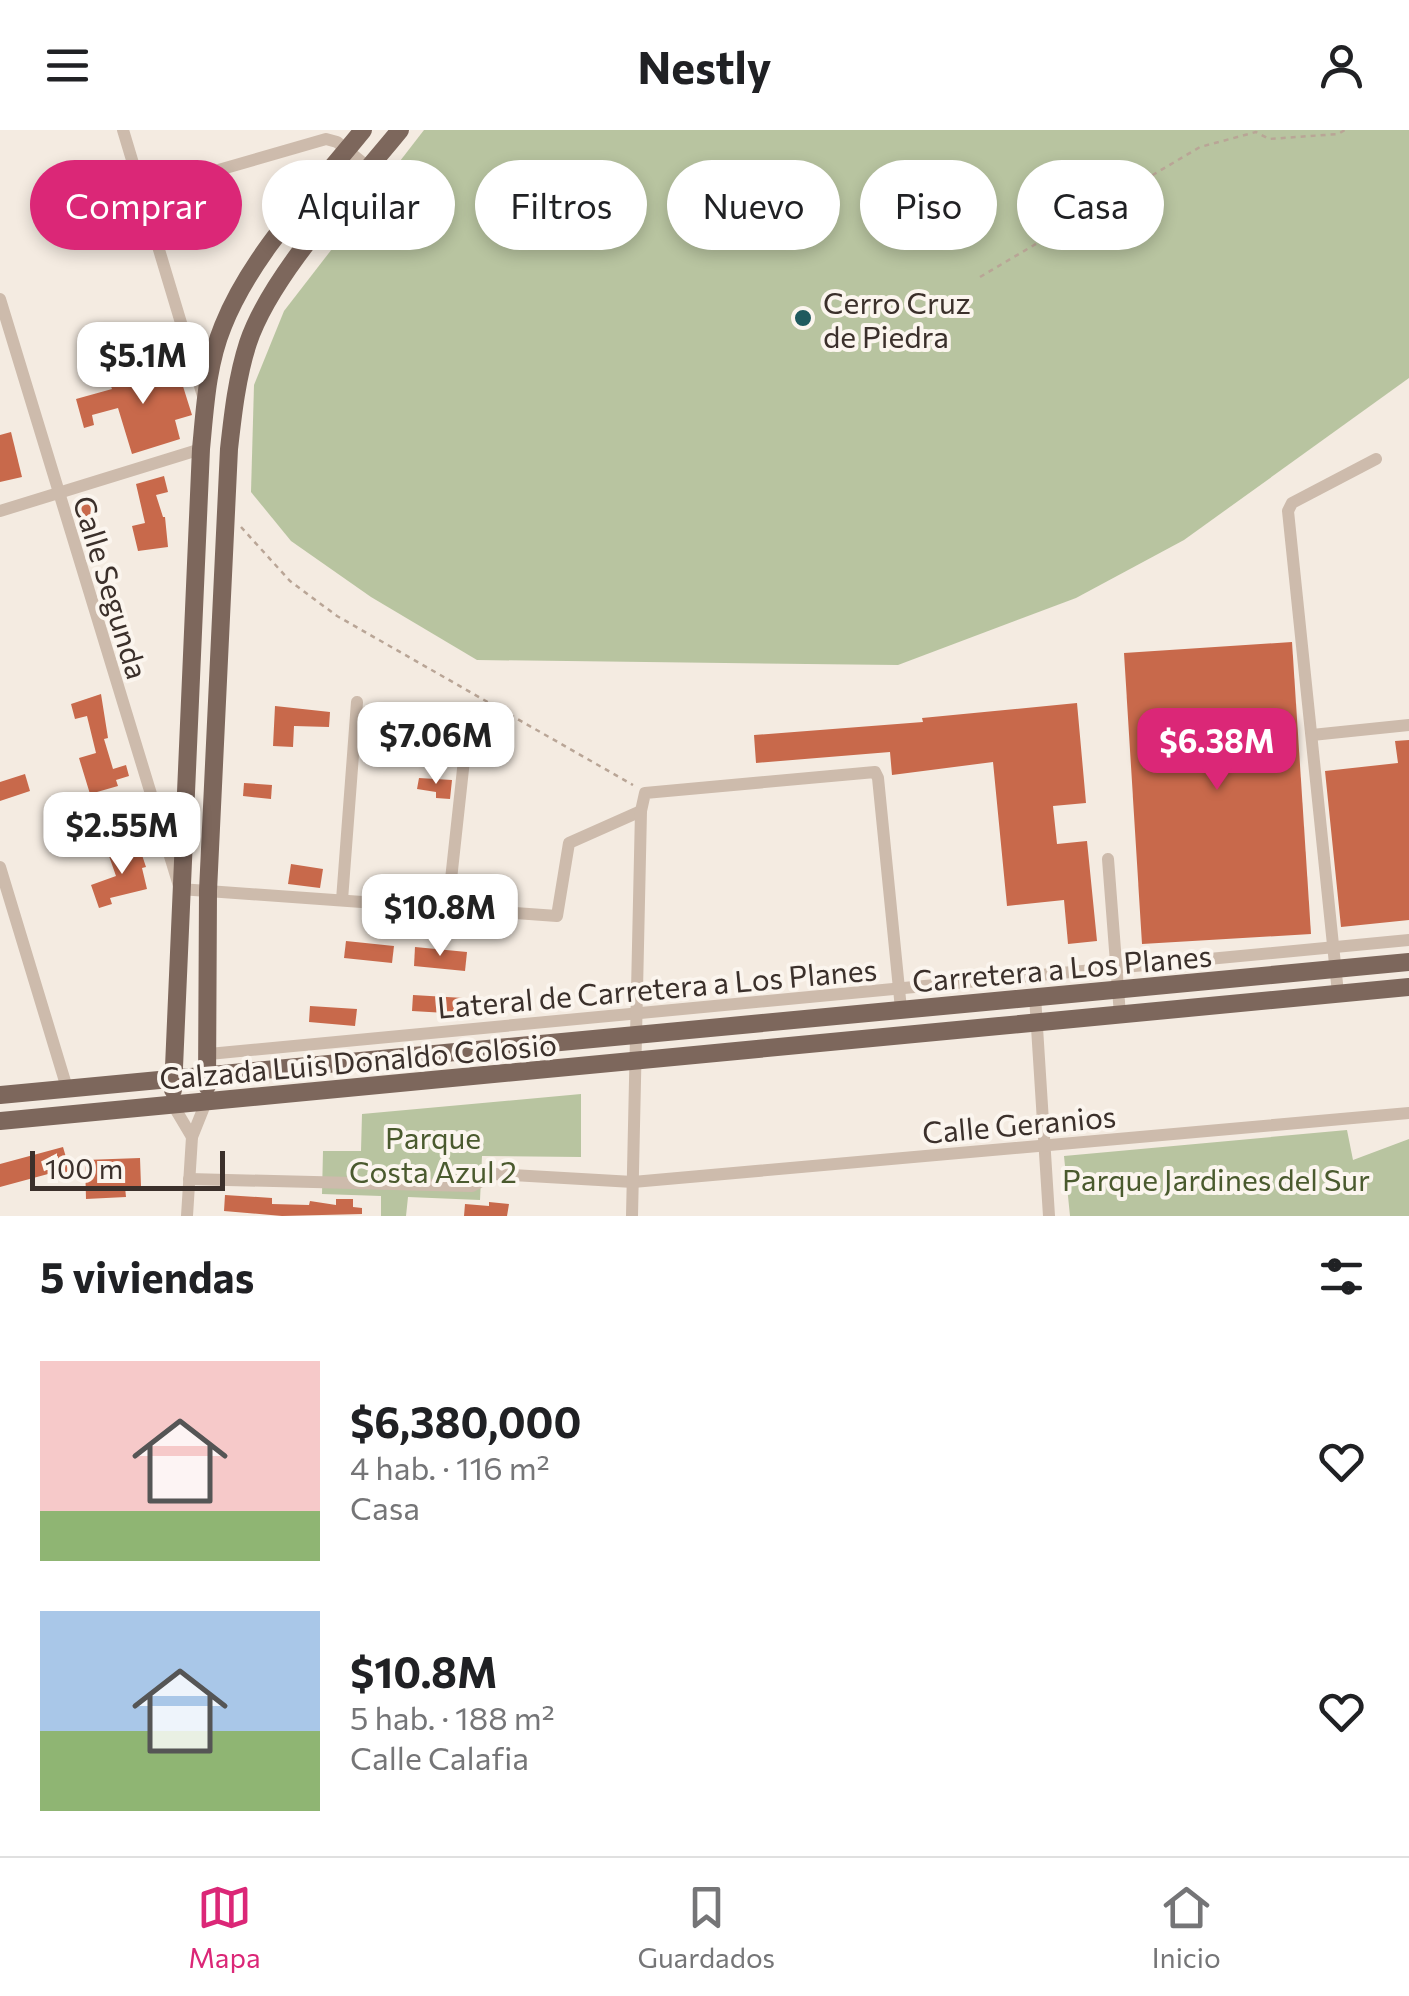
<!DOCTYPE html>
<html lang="es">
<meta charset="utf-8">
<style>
:root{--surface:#fff;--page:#f2f2f2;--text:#202124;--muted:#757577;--line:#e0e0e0;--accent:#db2777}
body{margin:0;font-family:Commissioner,sans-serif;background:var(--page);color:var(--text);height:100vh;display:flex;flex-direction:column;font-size:38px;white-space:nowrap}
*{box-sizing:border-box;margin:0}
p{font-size:32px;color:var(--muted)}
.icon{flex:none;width:55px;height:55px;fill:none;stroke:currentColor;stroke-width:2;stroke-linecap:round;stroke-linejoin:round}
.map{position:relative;height:1086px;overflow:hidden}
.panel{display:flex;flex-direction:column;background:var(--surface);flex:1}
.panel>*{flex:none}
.banner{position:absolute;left:30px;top:30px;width:1350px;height:90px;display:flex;gap:20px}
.scale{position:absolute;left:30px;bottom:25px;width:195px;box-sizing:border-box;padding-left:10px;border:5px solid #3b302b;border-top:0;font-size:28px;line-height:35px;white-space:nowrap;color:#3b302b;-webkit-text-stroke:8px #fbf5ee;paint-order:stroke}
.price{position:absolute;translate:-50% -85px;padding:0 22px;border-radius:20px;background:#fff;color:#222;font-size:32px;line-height:65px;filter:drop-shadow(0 2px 5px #0008)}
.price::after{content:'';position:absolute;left:50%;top:60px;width:30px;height:22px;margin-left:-15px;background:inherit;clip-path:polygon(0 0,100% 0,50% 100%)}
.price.active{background:var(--accent);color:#fff}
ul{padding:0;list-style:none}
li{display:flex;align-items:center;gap:30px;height:250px;padding:0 40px}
li span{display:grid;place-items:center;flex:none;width:280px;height:200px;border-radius:0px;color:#555}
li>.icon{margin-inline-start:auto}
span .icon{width:120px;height:120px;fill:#fffc;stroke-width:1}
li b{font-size:42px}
h2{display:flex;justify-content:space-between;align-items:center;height:120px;padding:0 40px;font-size:42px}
.tag{padding:0 35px;border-radius:45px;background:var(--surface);box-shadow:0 5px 15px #0003;font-size:35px;line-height:90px}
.tag.active{background:var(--accent);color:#fff}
header{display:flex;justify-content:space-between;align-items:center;height:130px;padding:0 40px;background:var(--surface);font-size:45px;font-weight:700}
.tab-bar{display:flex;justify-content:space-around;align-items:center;height:140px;border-top:2px solid var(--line);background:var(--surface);font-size:28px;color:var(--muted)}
.tab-bar a{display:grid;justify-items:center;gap:5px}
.tab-bar .active{color:var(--accent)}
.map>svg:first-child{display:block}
.green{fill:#b8c4a0}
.building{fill:#c8694b}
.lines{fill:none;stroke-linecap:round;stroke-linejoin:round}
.path{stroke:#b9a596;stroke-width:2.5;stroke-dasharray:5 5;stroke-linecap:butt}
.minor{stroke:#cdbbac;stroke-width:12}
.major{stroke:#7d675c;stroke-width:18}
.poi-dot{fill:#1f5a5e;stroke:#fbf5ee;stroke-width:4}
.labels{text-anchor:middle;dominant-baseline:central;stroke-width:8;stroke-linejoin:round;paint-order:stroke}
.poi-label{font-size:30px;fill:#3b302b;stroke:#fbf5ee;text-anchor:start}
.street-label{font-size:30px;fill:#3b302b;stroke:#fbf5ee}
.park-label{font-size:30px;fill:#4a5a2e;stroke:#fbf5ee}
</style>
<header><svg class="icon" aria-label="menu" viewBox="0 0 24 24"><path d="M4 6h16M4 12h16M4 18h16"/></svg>Nestly<svg class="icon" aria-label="person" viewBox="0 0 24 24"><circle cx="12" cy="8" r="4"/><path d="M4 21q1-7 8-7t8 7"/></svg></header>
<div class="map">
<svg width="1409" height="1086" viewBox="0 0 1409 1086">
<rect width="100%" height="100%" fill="#f4ebe1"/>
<g class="green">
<path d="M424,0H1409V248L1184,410L1076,468L898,535L477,530L371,467L291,411L251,362L254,255L284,181Z"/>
<path d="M581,964V1027L482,1026L480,1070L408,1067L406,1086H381V1066L322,1064L323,1021H361L362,984Z"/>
<path d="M1347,1000L1353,1030L1409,1009V1086H1070L1064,1026Z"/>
</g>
<g class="building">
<path d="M176,234L192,285L175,290L180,309L132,324L118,278L92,285L94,295L84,298L76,269L112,259L110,254Z"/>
<path d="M11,302L22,347L0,352V305Z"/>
<path d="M164,346L168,362L156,365L163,387H165L168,417L138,421L132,396L145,393L136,354Z"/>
<path d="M91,369L97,389L79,395L73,374Z"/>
<path d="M1292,512L1311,804L1142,814L1124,523Z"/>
<path d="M101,564L108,608L104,609L113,639L126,635L129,646L116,650L118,656L90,664L79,628L96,623L87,586L75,589L71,574Z"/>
<path d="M1077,573L1086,673L1053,676L1057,714L1087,711L1097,811L1068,814L1064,770L1007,776L993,632L892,645L890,622L756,633L754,605L923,592L922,588Z"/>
<path d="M275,576L330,582L329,597L294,596L293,617L273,616Z"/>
<path d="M1409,610V790L1341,797L1325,641L1398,633L1395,611Z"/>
<path d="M25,644L30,661L0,671V652Z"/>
<path d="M419,648L452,650L450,669L436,668V662L417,659Z"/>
<path d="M244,653L272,655L271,669L243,666Z"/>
<path d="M139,716L146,737L142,738L147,759L110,768L112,774L99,778L91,755L116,746L109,726Z"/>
<path d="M291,734L323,739L320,758L288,754Z"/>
<path d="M346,811L394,816L392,833L344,828Z"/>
<path d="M415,817L467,822L465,841L414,836Z"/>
<path d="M413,865L464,868L463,884L412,881Z"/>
<path d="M310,876L357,879L355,896L309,892Z"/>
<path d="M63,1017L70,1041L49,1047L48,1044L0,1057V1034Z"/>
<path d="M140,1028L141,1056L125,1057L126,1067L86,1069L85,1030Z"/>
<path d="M225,1065L272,1068V1074L309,1075L310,1071L336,1075V1069H353V1077L362,1078V1084L282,1086L224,1081Z"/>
<path d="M489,1072L509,1074L507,1086H464L465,1074L489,1076Z"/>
</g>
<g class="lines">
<g class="path">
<path d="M980,147L1200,17L1256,2L1269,9L1338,4L1345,0"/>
<path d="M241,397L290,451L337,486L633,655"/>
</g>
<g class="minor">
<path d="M123,0L203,266"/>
<path d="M142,62L326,9L337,12L369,38"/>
<path d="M0,169L180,759L557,786L569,713L641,681"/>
<path d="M0,381L201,319"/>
<path d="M1312,605L1409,595"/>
<path d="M1108,729L1120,885"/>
<path d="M0,737L67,958"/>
<path d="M342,770L357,572"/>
<path d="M448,777L464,630"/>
<path d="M1338,863L1288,381L1292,373L1376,329"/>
<path d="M1035,866L1049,1086"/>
<path d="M209,924L1409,810"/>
<path d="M173,975L192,1007"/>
<path d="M189,1049L472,1056L495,1044L633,1052L1409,983"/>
<path d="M187,1086L192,1007L206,972"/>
<path d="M632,1086L641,681L645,663L875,642L878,648L901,879"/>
</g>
<g class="major">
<path d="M207,956L208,761L229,319C233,283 237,247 248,213C271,144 353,58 400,0"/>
<path d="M173,960L201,319C205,278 207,235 223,196C252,123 314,61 363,0"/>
<path d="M0,965L1409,832"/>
<path d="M0,991L1409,857"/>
</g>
</g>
<circle class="poi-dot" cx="803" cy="188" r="10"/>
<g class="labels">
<g class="poi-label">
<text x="823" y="171">Cerro Cruz<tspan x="823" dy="34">de Piedra</tspan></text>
</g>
<g class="street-label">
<text transform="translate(112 457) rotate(73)">Calle Segunda</text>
<text transform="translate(1062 837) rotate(-5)">Carretera a Los Planes</text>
<text transform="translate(657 857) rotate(-5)">Lateral de Carretera a Los Planes</text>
<text transform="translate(358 930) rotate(-5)">Calzada Luis Donaldo Colosio</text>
<text transform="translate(1019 993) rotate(-5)">Calle Geranios</text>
</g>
<g class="park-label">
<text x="433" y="1006">Parque<tspan x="433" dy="34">Costa Azul 2</tspan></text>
<text x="1216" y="1048">Parque Jardines del Sur</text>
</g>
</g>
</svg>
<div class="scale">100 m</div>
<b class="price" style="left:143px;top:277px">$5.1M</b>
<b class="price" style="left:436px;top:657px">$7.06M</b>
<b class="price active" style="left:1217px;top:663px">$6.38M</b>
<b class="price" style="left:122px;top:747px">$2.55M</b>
<b class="price" style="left:440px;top:829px">$10.8M</b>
<div class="banner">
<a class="tag active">Comprar</a>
<a class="tag">Alquilar</a>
<a class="tag">Filtros</a>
<a class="tag">Nuevo</a>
<a class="tag">Piso</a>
<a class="tag">Casa</a>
</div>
</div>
<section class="panel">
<h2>5 viviendas<svg class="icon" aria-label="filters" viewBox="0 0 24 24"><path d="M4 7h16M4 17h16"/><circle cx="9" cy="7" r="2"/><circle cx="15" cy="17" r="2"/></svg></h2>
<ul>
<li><span style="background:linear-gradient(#f6c9c9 75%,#8fb573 0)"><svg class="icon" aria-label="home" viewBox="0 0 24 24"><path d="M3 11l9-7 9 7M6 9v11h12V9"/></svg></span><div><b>$6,380,000</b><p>4 hab. · 116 m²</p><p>Casa</p></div><svg class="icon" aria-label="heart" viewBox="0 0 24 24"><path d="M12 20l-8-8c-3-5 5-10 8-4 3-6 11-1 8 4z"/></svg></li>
<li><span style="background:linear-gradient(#a9c7e8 60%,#8fb573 0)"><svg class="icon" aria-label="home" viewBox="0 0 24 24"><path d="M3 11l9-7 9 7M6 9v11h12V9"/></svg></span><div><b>$10.8M</b><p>5 hab. · 188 m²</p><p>Calle Calafia</p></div><svg class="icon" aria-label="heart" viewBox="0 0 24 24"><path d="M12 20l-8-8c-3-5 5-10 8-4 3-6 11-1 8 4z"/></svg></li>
</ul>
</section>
<nav class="tab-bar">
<a class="active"><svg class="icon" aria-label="map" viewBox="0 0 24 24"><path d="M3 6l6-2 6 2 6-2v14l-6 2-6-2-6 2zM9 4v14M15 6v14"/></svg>Mapa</a>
<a><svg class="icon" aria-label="saved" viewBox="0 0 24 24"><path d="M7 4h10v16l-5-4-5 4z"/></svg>Guardados</a>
<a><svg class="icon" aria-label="home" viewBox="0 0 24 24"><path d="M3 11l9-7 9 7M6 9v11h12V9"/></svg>Inicio</a>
</nav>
